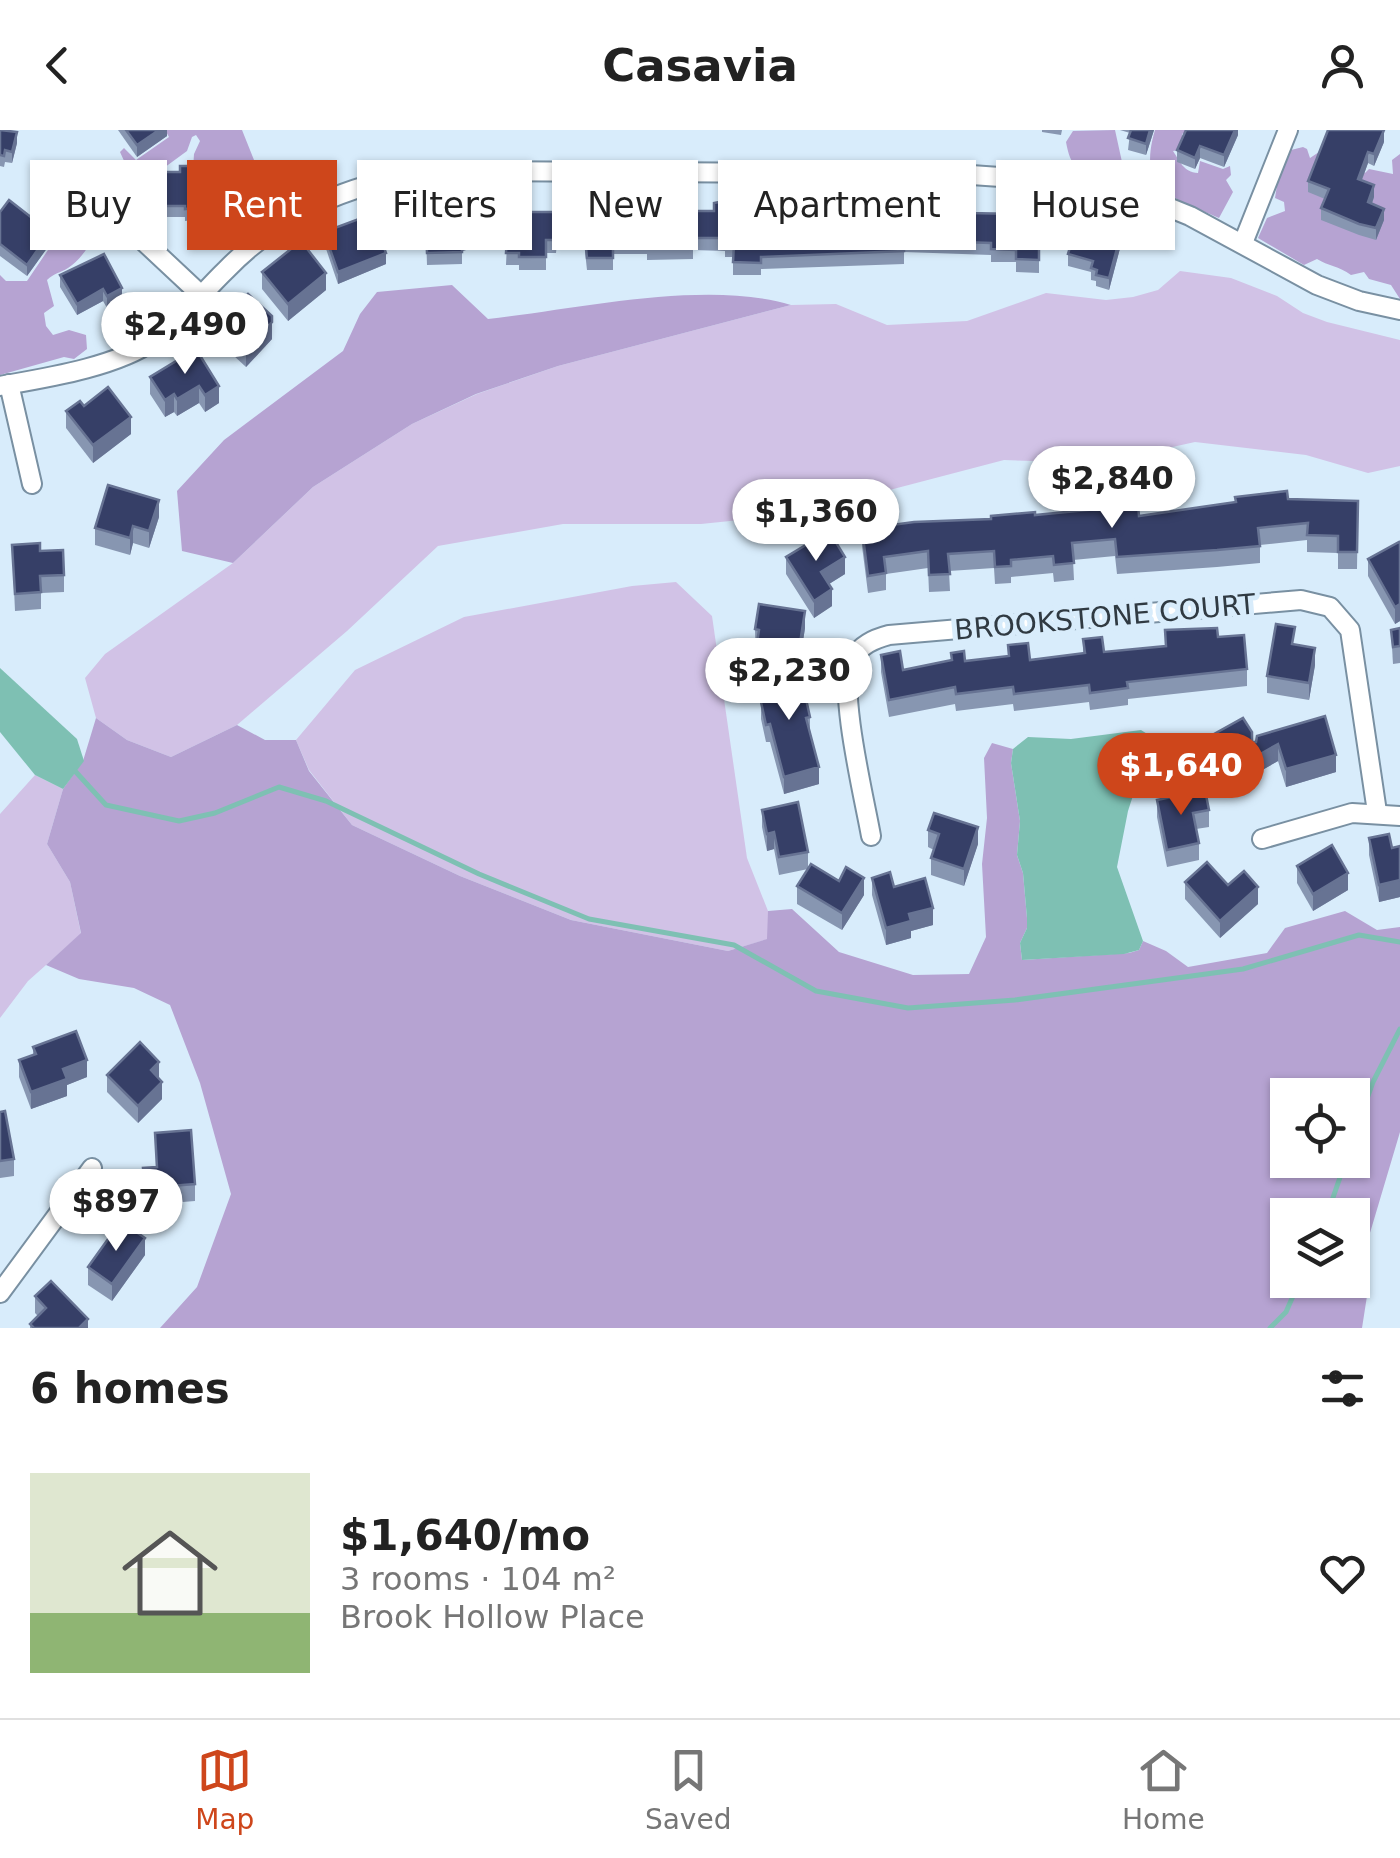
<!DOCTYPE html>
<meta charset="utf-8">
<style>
:root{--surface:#fff;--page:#f2f2f2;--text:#222;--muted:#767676;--line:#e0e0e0;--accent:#ce461b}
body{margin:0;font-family:"DejaVu Sans",sans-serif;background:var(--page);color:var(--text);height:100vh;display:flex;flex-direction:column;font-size:38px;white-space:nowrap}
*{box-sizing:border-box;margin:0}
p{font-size:32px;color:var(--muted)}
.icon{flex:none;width:55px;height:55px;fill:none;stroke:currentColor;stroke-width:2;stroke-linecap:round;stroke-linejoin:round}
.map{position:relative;height:1198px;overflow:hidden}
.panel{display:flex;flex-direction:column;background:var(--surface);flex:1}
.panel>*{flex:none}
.banner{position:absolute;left:30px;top:30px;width:1340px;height:90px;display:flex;gap:20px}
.controls{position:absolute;left:1270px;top:948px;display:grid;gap:20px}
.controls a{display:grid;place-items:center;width:100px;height:100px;border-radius:0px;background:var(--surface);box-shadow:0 2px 8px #0004;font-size:50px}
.price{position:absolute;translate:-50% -85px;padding:0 22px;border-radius:35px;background:#fff;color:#222;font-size:32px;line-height:65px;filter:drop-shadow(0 2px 5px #0008)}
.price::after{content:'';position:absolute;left:50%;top:60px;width:30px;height:22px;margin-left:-15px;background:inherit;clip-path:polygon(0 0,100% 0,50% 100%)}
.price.current{background:var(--accent);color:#fff}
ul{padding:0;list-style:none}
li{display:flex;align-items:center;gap:30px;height:250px;padding:0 30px}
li+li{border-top:2px solid var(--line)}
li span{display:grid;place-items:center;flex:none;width:280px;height:200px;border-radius:0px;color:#555}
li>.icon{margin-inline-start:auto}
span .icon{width:120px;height:120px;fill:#fffc;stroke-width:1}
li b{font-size:42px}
h2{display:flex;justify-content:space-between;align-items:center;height:120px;padding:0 30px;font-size:42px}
.tag{padding:0 35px;border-radius:0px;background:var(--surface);box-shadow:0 2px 8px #0004;font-size:35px;line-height:90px}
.tag.current{background:var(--accent);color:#fff}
header{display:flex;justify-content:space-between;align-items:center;height:130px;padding:0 30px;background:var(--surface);font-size:45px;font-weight:600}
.tab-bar{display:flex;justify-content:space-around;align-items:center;height:140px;border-top:2px solid var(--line);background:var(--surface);font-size:28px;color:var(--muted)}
.tab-bar a{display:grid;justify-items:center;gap:5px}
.tab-bar .current{color:var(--accent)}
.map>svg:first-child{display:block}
.green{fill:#d1c2e6}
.forest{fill:#b6a3d2;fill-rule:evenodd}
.water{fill:#7ec0b3}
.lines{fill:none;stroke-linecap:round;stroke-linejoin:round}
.stream{stroke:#7ec0b3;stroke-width:5}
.minor-casing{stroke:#7990a2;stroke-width:22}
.minor{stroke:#fff;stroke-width:18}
.wall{fill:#8796b1}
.shaded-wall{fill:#677393}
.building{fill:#363f67;stroke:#677393;stroke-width:2.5}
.labels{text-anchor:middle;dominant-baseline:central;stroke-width:10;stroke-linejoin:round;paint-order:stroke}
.street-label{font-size:28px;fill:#303a42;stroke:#d8ecfb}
</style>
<header><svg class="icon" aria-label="back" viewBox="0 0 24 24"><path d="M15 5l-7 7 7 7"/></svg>Casavia<svg class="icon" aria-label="person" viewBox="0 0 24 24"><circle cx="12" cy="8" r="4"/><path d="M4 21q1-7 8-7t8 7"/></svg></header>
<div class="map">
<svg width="1400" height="1198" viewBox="0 0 1400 1198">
<rect width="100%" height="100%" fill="#d8ecfb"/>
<g class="green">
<path d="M1180,141L1231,148L1277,166L1303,183L1327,192L1400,210V336L1368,343L1306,325L1195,312L1100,333L1004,330L798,384L701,394H563L438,416L347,501L237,595L171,627L127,610L96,588L85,548L105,524L233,433L313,357L412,294L477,264L558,236L791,175L836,174L887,195L967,191L1046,163L1106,170L1133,167L1158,160Z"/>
<path d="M676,452L712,486L747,728L768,781V809L728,821L571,790L460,746L352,695L309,640L296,610L355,540L464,487L632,456Z"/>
<path d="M35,645L63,659L47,714L70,752L81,804L28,851L0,888V684Z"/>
</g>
<g class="forest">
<path d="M165,0H242L254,30L253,53L263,80C246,93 237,88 219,79L216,53L204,52L193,40L194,24L200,11L196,5L192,7L187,21L116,73L108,56L115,50L127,49L130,44L120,22L124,18L136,30L169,7Z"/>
<path d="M1115,0L1122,32L1114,40C1086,35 1073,51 1066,12L1073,1Z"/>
<path d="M1155,0H1189L1182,4L1183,14L1179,20L1173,21C1180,31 1183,42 1198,43L1200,31L1223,39L1230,36L1231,45L1226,50L1233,62L1219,88C1171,66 1137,61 1155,0Z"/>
<path d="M1303,17L1307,19L1310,28L1319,22L1322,28L1365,43L1369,39L1393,44L1392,30L1400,24V169L1391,155L1369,149L1364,142L1351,145C1339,136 1328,136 1317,129L1304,135L1258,108L1267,88L1285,81L1284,72L1275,68L1278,49L1291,20Z"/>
<path d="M71,86L87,93L98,91C97,107 82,129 68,138C60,143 54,143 47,150L54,176L44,183L46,196L53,205L69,200L86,205L87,219L74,229L64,227L0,245V145L6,151H27Z"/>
<path d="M452,155L488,189C578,179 706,149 791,175L558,236L476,264L412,294L313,357L233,433L182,421L177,361L224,310L343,221L360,184L377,162Z"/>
<path d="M96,588L127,610L171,627L237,595L265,610H296L309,641L352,695L460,746L571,790L728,821L767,809L768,781L792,779L839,822L913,845L969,844L986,807L982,734L987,688L984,628L992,613L1013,619L1011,633L1020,691L1017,725L1023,743L1027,788V798L1020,813L1022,830L1129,823L1139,820L1143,811L1166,821L1188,837L1267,823L1285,798L1345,781L1377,800L1400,797V1002L1367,1113V1166L1362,1198H160L197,1157L231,1064L200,953L170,875L134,858L79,849L46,835L81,803L70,752L47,714L63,659L83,631ZM1288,965H1352V1030H1288ZM1288,1085H1352V1150H1288Z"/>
</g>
<g class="water">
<path d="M0,538L77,609L84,631L63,659L35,645L0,602Z"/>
<path d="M1141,600L1152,607L1128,681L1117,737L1143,811L1139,820L1124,824L1022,830L1020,813L1027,798V788L1023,743L1017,725L1020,691L1011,633L1013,619L1028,607L1071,609Z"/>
</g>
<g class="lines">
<g class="stream">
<path d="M75,641L106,675L179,691L215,683L279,657L326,671L479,744L589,789L734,815L816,861L908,878L1015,870L1243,839L1359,805L1400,812"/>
<path d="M1352,1011L1373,952L1400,899"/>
<path d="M1327,1085L1346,1030"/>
<path d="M1270,1198L1286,1182L1300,1150"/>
</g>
<g class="minor-casing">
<g id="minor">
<path d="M76,48L201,165"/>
<path d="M1243,113L1288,0"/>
<path d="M9,254L32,354"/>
<path d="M0,256C45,248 117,237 154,210C181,191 202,163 226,140C286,78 360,49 445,41L957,44L1074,52L1158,73L1190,86L1317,155L1359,171L1400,180"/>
<path d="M871,706C865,671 837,557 852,530C860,515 874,509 889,505L1301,470L1330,477L1350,500L1377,682"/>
<path d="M1262,709L1352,683L1400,686"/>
<path d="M0,1163L92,1038"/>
</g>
</g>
<use href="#minor" class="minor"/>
</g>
<g class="wall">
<path d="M0,0L17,13L12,33L5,32L4,37L0,36Z"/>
<path d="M118,0H167V6L137,27Z"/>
<path d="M1042,0H1062L1061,5L1042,2Z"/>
<path d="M1120,0H1154L1146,25L1128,20L1130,3Z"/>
<path d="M1238,0V5L1224,37L1200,28L1195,39L1177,32V20Z"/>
<path d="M1384,12L1374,36L1368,33L1362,50L1374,67L1372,74L1384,90L1376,110L1359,105L1321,90V78L1325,69L1308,62V51Z"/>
<path d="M163,42L215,44V87L185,91V87H162Z"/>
<path d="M509,70L529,82H575L668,78L673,81H714L743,75L828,102L854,104L872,88L923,87L969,83L1019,84L1039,76V143L1016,142V132H991V125L904,122V134L761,139V145H733V127H725V121L693,120V129L647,130V124H613V140H587L584,112L557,113L556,123H546V140H519V135H506Z"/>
<path d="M425,72L478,117L462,121V134L427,135Z"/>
<path d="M0,82L50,114L27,146L0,126Z"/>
<path d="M324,102L386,134L338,154L324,113Z"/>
<path d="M1123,107L1109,160L1096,156V151L1091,150V142L1068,136V124Z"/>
<path d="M104,124L122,169L107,178L103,171L77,185L60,157V145Z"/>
<path d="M262,142L326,160L288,191L262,159Z"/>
<path d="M220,195L272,209L246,237L220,213Z"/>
<path d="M150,247L219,256V273L205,282L199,273L177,286L174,282L165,287L150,264Z"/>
<path d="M84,276L131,304L93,333L66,298V281Z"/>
<path d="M1288,369L1358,371L1357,439H1338V423L1307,422V410L1260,415V433L1217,437L1117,444L1115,426L1073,430L1074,450L1054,452L1053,443L1011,447V453L995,454L994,438L949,441L950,461L929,462L928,438L886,444V460L868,463L862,416V399L1035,385L1139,386Z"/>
<path d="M159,387L149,418L133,413L130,425L95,415V398Z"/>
<path d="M1400,414V491L1395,494L1368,446V429Z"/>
<path d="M12,415L40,421L64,445V462L41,463V479L15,481Z"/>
<path d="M786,427L845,444L829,454L832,476L814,488L786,444Z"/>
<path d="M805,498L798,543H794L799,571L810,587V600L819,654L784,664L770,612H766L761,589V572H764L762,544L780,541L756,537L755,499Z"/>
<path d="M1400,498V533L1393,534L1391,500Z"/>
<path d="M1165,500L1218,507L1247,539V556L1128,569V575L1090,580L1089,572L1014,581L1013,574L956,581L955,574L889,587L881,542V525L903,540L951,531V523L965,531L1008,526V515L1030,530L1083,523V509L1104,522L1165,516Z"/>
<path d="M1295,514L1315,535L1309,570L1267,563V546Z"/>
<path d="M1257,606L1336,642L1286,657L1278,631L1218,665L1198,630V613L1256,612Z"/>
<path d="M1157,670L1209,680V697L1196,699L1199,713V730L1167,737L1157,687Z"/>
<path d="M762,680L808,722V739L779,745L774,719L767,721L762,697Z"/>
<path d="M928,700L978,714L964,756L931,745V728L934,720L928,717Z"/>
<path d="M1369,708L1392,718L1400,716V767L1379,772L1369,725Z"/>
<path d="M1297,736L1348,760L1313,781L1297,753Z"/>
<path d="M872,748L894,757L933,795L911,801V808L886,815L872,765Z"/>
<path d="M839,751L864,765L842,800L797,774V756Z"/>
<path d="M1185,752L1228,755L1258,774L1220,808L1185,769Z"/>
<path d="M33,917L87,947L67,955V966L31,979L19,947V930L33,925Z"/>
<path d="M107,945L159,949L162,969L138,993L107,962Z"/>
<path d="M0,982L14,1029V1046L0,1048Z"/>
<path d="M155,1003L195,1054V1071L145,1075L143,1038L156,1037Z"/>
<path d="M145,1125L112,1171L88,1155V1137Z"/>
<path d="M35,1166L88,1198H30V1194L38,1186L35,1183Z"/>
</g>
<g class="shaded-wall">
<path d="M159,0H167V6L137,27V15Z"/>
<path d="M1150,0H1154L1146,25V14Z"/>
<path d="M1235,0H1238V5L1224,37V25Z"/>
<path d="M1384,0V12L1374,36V24Z"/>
<path d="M17,2V13L12,33V22Z"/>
<path d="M1200,16V28L1195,39V28Z"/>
<path d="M1368,22V33L1358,60V49Z"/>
<path d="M1374,55V67L1368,84V72Z"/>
<path d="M1384,79V90L1376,110V98Z"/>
<path d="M1123,96V107L1109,160V148Z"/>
<path d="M50,102V114L27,146V135Z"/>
<path d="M478,105V117L462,121V110Z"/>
<path d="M386,123V134L338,154V142Z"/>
<path d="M326,143V160L288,191V174Z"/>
<path d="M122,158V169L107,178V166Z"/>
<path d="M103,159V171L77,185V174Z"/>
<path d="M272,192V209L246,237V220Z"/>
<path d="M199,256V273L177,286V269Z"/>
<path d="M219,256V273L205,282V265Z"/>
<path d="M174,264V282L165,287V270Z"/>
<path d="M131,287V304L93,333V315Z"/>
<path d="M159,370V387L149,418V401Z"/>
<path d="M133,396V413L130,425V408Z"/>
<path d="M845,427V444L821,459V442Z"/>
<path d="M832,459V476L814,488V471Z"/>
<path d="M1400,474V491L1395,494V477Z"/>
<path d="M805,481V498L798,543V526Z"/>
<path d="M1315,518V535L1309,570V553Z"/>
<path d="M1278,614V631L1218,665V648Z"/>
<path d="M1336,625V642L1286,657V639Z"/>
<path d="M819,637V654L784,664V647Z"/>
<path d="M978,697V714L964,756V739Z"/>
<path d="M774,702V719L767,721V704Z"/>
<path d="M1348,743V760L1313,781V764Z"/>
<path d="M864,748V765L842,800V783Z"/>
<path d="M1400,750V767L1379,772V755Z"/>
<path d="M1258,757V774L1220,808V791Z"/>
<path d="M933,778V795L911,801V808L886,815V798L909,784Z"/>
<path d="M87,930V947L67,955V966L31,979V962L63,939Z"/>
<path d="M159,932V949L151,940Z"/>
<path d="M162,952V969L138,993V976Z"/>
<path d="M145,1108V1125L112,1171V1154Z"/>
<path d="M88,1189V1198H79Z"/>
</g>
<g class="building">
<path d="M0,0L17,2L12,22L5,20L4,26L0,25Z"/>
<path d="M126,0H159L137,15Z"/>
<path d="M1131,0H1150L1146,14L1128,8Z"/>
<path d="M1186,0H1235L1224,25L1200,16L1195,28L1177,20Z"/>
<path d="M1328,0H1384L1374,24L1368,22L1358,49L1374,55L1368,72L1384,79L1376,98L1359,94L1321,78L1329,59L1308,51Z"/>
<path d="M180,36H202L203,44H215V76L185,79V76H162L163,42H180Z"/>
<path d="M9,70L50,102L27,135L0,114V82Z"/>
<path d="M509,70H529V82H575V70L668,72V78H673V81H714V73L724,71H743V75H779V71L828,72V102L855,104L854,71H872V88L923,87L924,73L969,74V83L1019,84V76H1039V130L1016,129V120L991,119V113L904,110V121L761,127V133L733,132L734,114H725V108H693V117H647V112H613V128H587L584,99L557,100L556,110H546V127H519V123H506Z"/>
<path d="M425,72H477L478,105L462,110V122L427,123Z"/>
<path d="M372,84L386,123L338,142L324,102Z"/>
<path d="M1078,91L1104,98L1106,91L1123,96L1109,148L1096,145L1097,140L1091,138L1093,131L1068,124Z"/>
<path d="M301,111L326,143L288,174L262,142Z"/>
<path d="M104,124L122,158L107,166L103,159L77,174L60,145Z"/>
<path d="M248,164L272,186V192L246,220L220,195Z"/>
<path d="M196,219L219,256L205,265L199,256L177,269L174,264L165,270L150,247Z"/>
<path d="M108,257L131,287L93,315L66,281L80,271L84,276Z"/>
<path d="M108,355L159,370L149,401L133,396L130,408L95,398Z"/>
<path d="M1287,361L1288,369L1358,371L1357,422H1338V406L1307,405L1308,393L1258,398L1260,416L1217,420L1117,427L1115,409L1072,413L1074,433L1054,435L1053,426L1011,430V436L995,437L994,421L948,424L950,444L929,445L928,421L884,427L886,443L868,446L862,399L914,392L991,389V386L1035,382V385L1138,375L1139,386L1236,372L1235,367Z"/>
<path d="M829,401L845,427L821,442L832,459L814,471L786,427Z"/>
<path d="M1399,412L1400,414V474L1395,477L1368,429Z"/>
<path d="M40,413V421L63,420L64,445L40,446L41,462L15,464L12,415Z"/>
<path d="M759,474L805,481L798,526L756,520L759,500L755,499Z"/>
<path d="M1276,494L1295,497L1292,514L1315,518L1309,553L1267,546Z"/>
<path d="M1217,498L1218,507L1244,505L1247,539L1127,552L1128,558L1090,563L1089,555L1014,564L1013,557L956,564L955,557L889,570L881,525L900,521L903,540L952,530L951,523L964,521L965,531L1009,526L1008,515L1028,513L1030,530L1085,523L1083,509L1102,507L1104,522L1166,516L1165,500Z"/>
<path d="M1400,498V516L1393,517L1391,500Z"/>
<path d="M793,538L799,571L806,569L810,587L806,588L819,637L784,647L770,594L766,595L761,572L767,571L762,544Z"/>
<path d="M1325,586L1336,625L1286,639L1278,614L1218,648L1198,613L1243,588L1252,602V612H1256L1257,606Z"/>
<path d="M1205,660L1209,680L1193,683L1199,713L1167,720L1157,670Z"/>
<path d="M798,672L808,722L779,727L774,702L767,704L762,680Z"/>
<path d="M934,683L978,697L964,739L931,728L939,704L928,700Z"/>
<path d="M1389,704L1392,718L1400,716V750L1379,755L1369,708Z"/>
<path d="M1332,715L1348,743L1313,764L1297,736Z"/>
<path d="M1207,732L1228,755L1244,741L1258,757L1220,791L1185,752Z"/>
<path d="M811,734L839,751L846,737L864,748L842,783L797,756Z"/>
<path d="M890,742L894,757L925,748L933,778L909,784L911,791L886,798L872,748Z"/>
<path d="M76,901L87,930L63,939L67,949L31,962L19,930L36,924L33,917Z"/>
<path d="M140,912L159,932L151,940L162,952L138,976L107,945Z"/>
<path d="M5,981L14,1029L0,1031V982Z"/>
<path d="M191,1000L195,1054L145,1058L143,1038L157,1037L155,1003Z"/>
<path d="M126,1095L145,1108L112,1154L88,1137L111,1105L116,1108Z"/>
<path d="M51,1151L88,1189L79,1198H34L30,1194L46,1178L35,1166Z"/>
</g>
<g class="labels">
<g class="street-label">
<text transform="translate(1105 487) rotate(-5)">BROOKSTONE COURT</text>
</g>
</g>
</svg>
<div class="controls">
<a><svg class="icon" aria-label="locate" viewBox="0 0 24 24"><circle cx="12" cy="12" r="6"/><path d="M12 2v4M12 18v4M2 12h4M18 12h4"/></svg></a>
<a><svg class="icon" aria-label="layers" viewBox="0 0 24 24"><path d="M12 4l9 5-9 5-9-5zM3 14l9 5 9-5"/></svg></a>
</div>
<b class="price" style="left:185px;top:247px">$2,490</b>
<b class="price" style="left:1112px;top:401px">$2,840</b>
<b class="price" style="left:816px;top:434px">$1,360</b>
<b class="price" style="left:789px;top:593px">$2,230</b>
<b class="price current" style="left:1181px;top:688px">$1,640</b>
<b class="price" style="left:116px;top:1124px">$897</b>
<div class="banner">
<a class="tag">Buy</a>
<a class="tag current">Rent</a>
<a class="tag">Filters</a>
<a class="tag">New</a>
<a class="tag">Apartment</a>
<a class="tag">House</a>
</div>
</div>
<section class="panel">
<h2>6 homes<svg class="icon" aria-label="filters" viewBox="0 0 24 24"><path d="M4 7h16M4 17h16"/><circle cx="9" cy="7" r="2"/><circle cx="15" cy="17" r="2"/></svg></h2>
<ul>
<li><span style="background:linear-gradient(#dfe7d0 70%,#8fb573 0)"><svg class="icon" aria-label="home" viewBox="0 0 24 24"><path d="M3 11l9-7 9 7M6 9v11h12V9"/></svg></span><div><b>$1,640/mo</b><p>3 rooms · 104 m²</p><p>Brook Hollow Place</p></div><svg class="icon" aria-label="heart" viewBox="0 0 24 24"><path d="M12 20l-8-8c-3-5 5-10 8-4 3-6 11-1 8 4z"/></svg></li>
</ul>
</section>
<nav class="tab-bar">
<a class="current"><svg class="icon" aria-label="map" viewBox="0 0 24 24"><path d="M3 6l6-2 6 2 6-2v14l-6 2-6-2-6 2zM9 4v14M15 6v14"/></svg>Map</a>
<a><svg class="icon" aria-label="saved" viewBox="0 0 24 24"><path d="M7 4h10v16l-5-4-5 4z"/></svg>Saved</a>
<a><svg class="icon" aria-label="home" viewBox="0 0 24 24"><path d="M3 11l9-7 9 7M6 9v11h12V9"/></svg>Home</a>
</nav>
